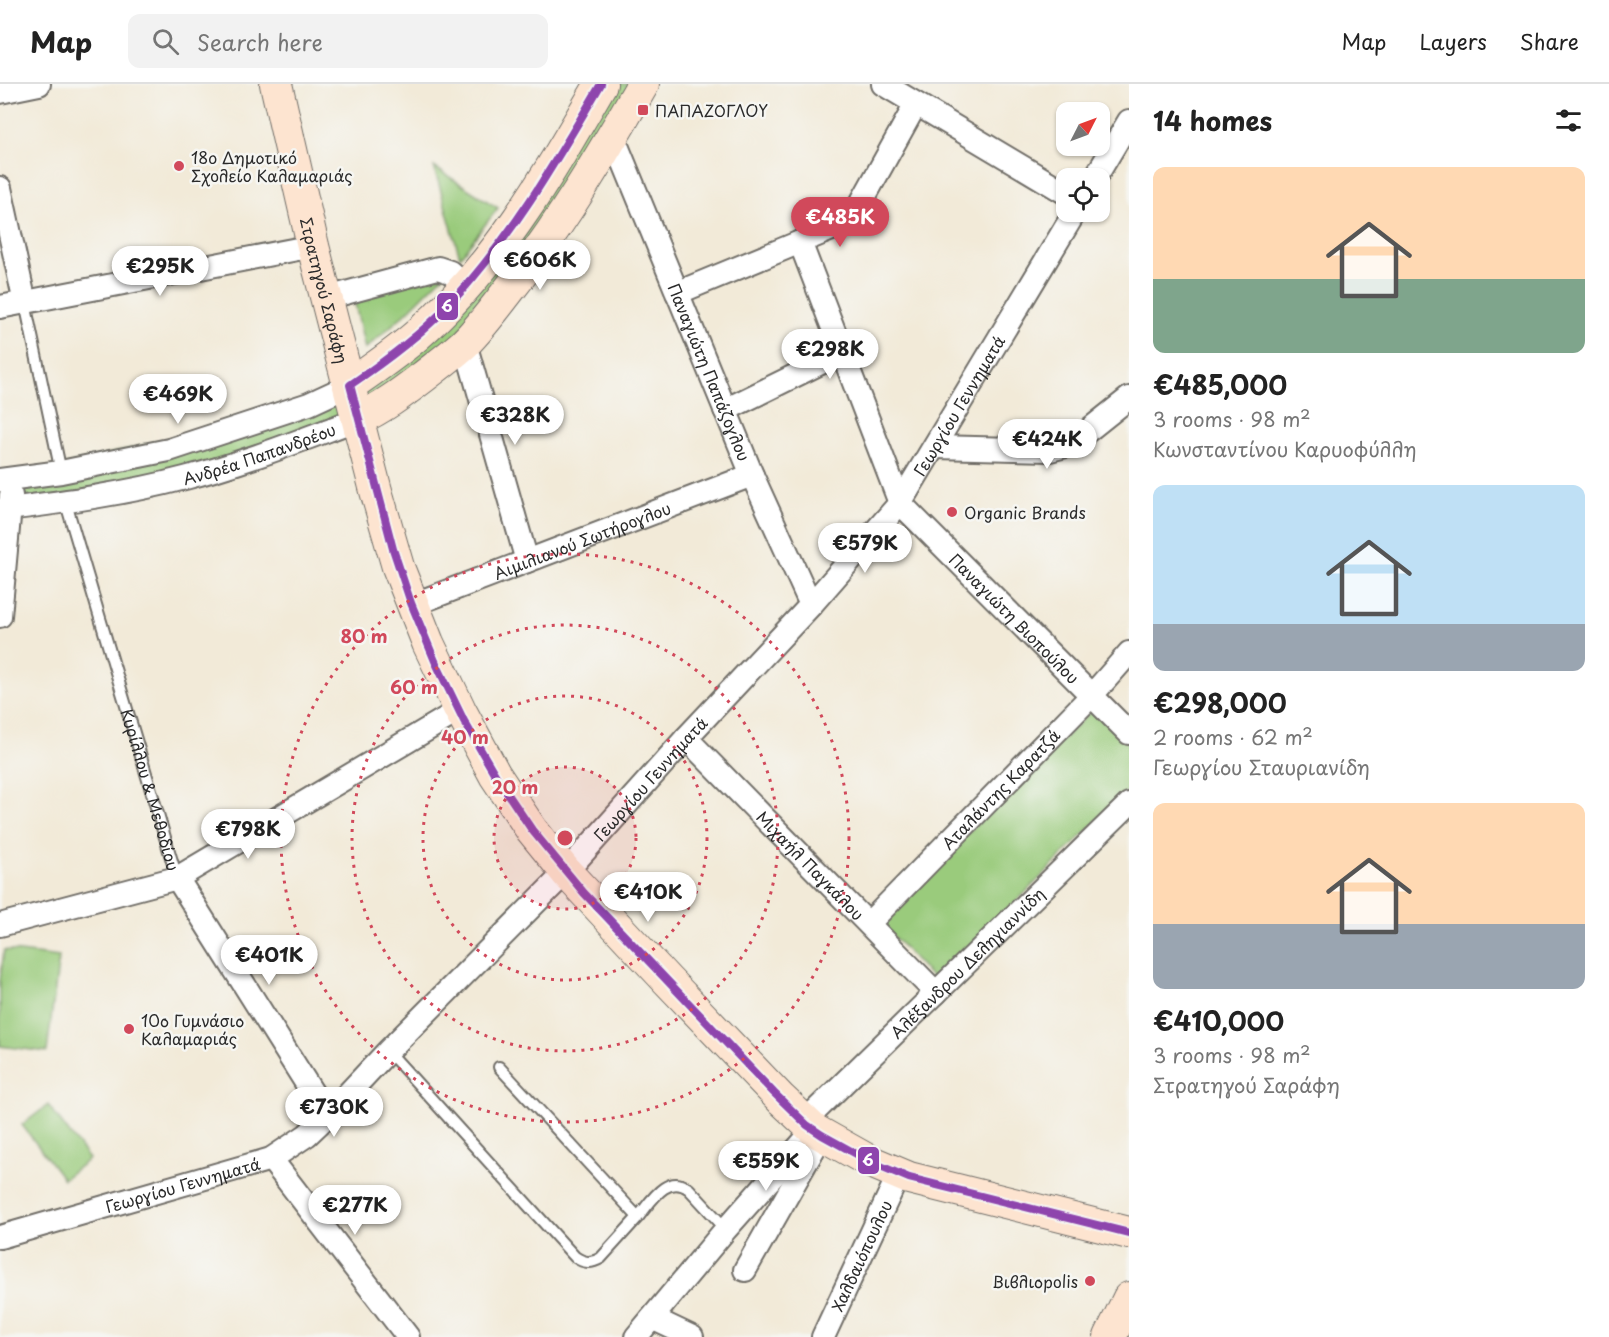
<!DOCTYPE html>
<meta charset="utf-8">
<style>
:root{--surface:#fff;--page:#f2f2f2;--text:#222;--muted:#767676;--line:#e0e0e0;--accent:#d1495b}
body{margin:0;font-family:"Playpen Sans",sans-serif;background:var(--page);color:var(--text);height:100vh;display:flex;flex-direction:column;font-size:22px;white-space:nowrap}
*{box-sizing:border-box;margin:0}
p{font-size:20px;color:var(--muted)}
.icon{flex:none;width:33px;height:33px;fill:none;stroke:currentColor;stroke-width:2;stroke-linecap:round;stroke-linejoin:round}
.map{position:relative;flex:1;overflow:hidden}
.side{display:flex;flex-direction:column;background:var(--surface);width:480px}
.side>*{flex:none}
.needle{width:39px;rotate:48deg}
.controls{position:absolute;left:1056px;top:18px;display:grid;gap:12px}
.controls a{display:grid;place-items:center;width:54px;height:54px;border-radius:12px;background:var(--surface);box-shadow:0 2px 4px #0004;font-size:30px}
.price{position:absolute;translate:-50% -51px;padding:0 14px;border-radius:21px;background:#fff;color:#222;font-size:20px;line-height:39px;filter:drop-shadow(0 2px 3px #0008)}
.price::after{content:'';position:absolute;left:50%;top:36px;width:18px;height:14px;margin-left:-9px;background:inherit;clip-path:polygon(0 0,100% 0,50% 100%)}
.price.selected{background:var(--accent);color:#fff}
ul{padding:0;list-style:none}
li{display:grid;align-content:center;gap:12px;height:318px;padding:0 24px}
li span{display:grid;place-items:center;height:186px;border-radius:12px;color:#555}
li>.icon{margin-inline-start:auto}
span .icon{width:108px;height:108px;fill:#fffc;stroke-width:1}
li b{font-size:26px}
h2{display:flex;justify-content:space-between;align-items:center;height:72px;padding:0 24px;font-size:26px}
header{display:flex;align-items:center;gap:36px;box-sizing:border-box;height:84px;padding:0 30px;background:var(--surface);border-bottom:2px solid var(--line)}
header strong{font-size:28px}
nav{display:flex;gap:33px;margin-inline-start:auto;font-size:21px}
.search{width:420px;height:54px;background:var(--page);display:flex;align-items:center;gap:15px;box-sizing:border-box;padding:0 21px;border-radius:12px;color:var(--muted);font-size:22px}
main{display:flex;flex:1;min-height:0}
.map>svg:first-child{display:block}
.green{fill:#9acb7b;stroke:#627b53;stroke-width:1.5}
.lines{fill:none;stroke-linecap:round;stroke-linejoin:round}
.lane-casing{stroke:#716e68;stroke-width:14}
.street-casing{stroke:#716e68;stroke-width:26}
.secondary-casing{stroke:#716e68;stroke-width:34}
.lane{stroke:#fff;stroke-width:10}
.street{stroke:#fff;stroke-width:22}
.secondary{stroke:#fde4d0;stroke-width:32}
.bus-1-casing{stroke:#f6f6f2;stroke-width:12}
.bus-1{stroke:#8e44ad;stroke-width:8}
.ring{fill:none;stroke:#d1495b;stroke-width:3;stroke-dasharray:3 6}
.poi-dot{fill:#d1495b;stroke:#f6f6f2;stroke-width:2}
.labels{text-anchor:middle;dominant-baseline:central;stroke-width:5;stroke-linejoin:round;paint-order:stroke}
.poi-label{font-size:16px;fill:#2b2b2b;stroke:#f6f6f2;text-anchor:start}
.street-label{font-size:16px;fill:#2b2b2b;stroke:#f6f6f2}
.centre{fill:#d1495b;stroke:#f6f6f2;stroke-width:3}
.ring-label{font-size:18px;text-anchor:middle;font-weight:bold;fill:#d1495b;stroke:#f6f6f2;stroke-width:5;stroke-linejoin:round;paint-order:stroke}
.line-badge{stroke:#f6f6f2;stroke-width:2}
.badge-label{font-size:16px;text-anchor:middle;font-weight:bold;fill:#fff}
</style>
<header>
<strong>Map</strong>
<div class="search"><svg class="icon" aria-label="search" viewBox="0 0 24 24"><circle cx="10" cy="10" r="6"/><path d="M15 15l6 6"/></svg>Search here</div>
<nav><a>Map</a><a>Layers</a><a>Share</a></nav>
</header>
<main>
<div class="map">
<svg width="1129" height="1253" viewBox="0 0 1129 1253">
<rect width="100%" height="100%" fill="#f6f6f2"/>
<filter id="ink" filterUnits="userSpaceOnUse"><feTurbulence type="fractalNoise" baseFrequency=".0167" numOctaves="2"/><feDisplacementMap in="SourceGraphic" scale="12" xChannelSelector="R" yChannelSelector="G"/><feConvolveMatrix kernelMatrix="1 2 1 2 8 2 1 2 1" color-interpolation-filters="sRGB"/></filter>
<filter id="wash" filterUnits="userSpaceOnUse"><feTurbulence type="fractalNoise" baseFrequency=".008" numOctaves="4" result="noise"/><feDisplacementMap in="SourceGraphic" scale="24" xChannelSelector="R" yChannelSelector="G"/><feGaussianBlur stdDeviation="1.35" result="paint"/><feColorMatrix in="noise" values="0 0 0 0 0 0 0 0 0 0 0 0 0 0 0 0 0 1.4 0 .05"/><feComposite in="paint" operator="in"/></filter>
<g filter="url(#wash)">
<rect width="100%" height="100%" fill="#f2ead8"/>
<g class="green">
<path d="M601,0H643L430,287L250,374L10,424L12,394L309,320L416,252Z"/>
<path d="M434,83L498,124L460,173Z"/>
<path d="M444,191L407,228L365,265L353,211Z"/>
<path d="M1093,625L1129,661V705L936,898L879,837Z"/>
<path d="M4,866L59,873L47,968L0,962V897Z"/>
<path d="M48,1021L89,1075L63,1095L22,1041Z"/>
</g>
</g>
<g filter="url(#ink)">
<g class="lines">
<g class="lane-casing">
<g id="lane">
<path d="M25,219L61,388"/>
<path id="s1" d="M65,416L177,794"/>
<path d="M388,967L575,1173C584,1179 591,1180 601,1174L638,1133L499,983"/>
<path d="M638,1133C650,1119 667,1088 689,1105L726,1145"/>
</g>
</g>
<g class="street-casing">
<g id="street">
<path d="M883,0L1066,109"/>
<path d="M0,8L39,0"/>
<path id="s2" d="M613,52L752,391L811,521"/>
<path d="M1095,94L1129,37"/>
<path d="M0,104L25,219"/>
<path id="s3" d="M800,158L900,419L1129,649"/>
<path d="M677,209L851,137L916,20"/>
<path d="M327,214L438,184L450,188L465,202"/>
<path d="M0,223L313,162"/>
<path d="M465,259L527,477"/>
<path d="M725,326L841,269"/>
<path d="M935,363L1050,366L1070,361L1129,314"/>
<path d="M0,396L61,388L169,366L309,320L350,301"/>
<path id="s4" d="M0,426C62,418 125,410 185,394C244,379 301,356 358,335"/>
<path id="s5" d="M412,521L752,391"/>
<path d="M0,532L11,411"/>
<path id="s6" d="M686,654L936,909"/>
<path d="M177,794L327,1032"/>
<path id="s7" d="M869,839L1092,611L1129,569"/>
<path d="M0,841L177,794L460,626"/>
<path id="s8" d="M804,1038L1129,720"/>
<path d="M271,1075L408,1253"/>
<path id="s9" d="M0,1153L271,1075L307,1051L327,1032L388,967L566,788L686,654L811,521L900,419L1075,128"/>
<path d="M745,1186L821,1052"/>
<path d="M652,1234L692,1253"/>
<path d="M636,1253L726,1145L814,1046"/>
<path id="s10" d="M823,1253L899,1090"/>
</g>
</g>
<g class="secondary-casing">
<g id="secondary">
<path id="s11" d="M276,0L313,162L376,407L398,483L428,559L460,626L495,691L531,745L566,788L667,896L781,1015L814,1046L871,1078L909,1094L1129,1149"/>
<path d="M350,301C372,286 395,270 416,252C495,184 549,90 601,0"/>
<path d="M358,335C382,324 402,309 423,293C437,282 452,271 465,259C481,243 495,224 509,206C560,142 602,71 643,0"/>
<path d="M1110,1253L1129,1214"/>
</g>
</g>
<use href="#lane" class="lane"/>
<use href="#street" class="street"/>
<use href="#secondary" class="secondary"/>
<g class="bus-1-casing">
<path id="bus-1" d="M601,0C555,79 509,158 446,224C417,254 384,278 350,301L393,465L411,519L435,577L464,637L497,694L532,746L584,809L774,1009L807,1041L822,1051L871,1078L909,1094L1129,1149"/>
</g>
<use href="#bus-1" class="bus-1"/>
</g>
</g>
<circle cx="565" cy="754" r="71" fill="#d1495b" fill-opacity=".12"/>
<g class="ring">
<circle cx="565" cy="754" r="71"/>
<circle cx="565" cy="754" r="142"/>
<circle cx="565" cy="754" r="213"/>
<circle cx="565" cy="754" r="284"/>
</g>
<g class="poi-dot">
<rect x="637" y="20" width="12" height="12" rx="3"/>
<circle cx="179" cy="82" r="6"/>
<circle cx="952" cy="428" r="6"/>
<circle cx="129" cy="945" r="6"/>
<circle cx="1090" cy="1197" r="6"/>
</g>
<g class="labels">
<g class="poi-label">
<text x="655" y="26">ΠΑΠΑΖΟΓΛΟΥ</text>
<text x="191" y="73">18ο Δημοτικό<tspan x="191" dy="18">Σχολείο Καλαμαριάς</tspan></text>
<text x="964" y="428">Organic Brands</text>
<text x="141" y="936">10ο Γυμνάσιο<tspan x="141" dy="18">Καλαμαριάς</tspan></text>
<text x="1078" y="1197" text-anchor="end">Βιβλιοpolis</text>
</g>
<g class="street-label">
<text stroke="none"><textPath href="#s11" startOffset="212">Στρατηγού Σαράφη</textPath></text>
<text stroke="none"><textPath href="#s2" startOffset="255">Παναγιώτη Παπάζογλου</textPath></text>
<text stroke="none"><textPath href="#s9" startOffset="1306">Γεωργίου Γεννηματά</textPath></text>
<text stroke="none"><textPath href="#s4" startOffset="266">Ανδρέα Παπανδρέου</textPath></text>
<text stroke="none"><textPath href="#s5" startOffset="182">Αιμιλιανού Σωτήρογλου</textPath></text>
<text stroke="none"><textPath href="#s3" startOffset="442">Παναγιώτη Βιοπούλου</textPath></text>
<text stroke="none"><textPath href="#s9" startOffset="820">Γεωργίου Γεννηματά</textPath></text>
<text stroke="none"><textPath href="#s7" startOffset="188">Αταλάντης Καρατζά</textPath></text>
<text stroke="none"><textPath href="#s1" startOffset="302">Κυρίλλου &amp; Μεθοδίου</textPath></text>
<text stroke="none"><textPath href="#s6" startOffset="178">Μιχαήλ Παγκάλου</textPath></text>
<text stroke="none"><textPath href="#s8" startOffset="228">Αλέξανδρου Δεληγιαννίδη</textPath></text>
<text stroke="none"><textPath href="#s9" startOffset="190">Γεωργίου Γεννηματά</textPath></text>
<text stroke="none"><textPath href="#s10" startOffset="90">Χαλδαιόπουλου</textPath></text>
</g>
</g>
<circle cx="565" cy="754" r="9" class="centre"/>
<g class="ring-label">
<text x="364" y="559">80 m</text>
<text x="414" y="610">60 m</text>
<text x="465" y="660">40 m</text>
<text x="515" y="710">20 m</text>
</g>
<g class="line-badge">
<rect x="436" y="208" width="23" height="29" rx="6" fill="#8e44ad"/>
<rect x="857" y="1062" width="23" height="29" rx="6" fill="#8e44ad"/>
</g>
<g class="badge-label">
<text x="447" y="228">6</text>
<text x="868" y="1082">6</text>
</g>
</svg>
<div class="controls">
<a><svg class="needle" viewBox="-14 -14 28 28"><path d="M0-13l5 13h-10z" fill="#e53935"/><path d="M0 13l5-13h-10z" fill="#767676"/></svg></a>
<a><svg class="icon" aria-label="locate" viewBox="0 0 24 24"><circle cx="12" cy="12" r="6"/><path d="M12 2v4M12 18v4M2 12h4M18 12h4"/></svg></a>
</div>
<b class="price selected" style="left:840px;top:164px">€485K</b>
<b class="price" style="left:540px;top:207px">€606K</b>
<b class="price" style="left:160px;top:213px">€295K</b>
<b class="price" style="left:830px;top:296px">€298K</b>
<b class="price" style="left:178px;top:341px">€469K</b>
<b class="price" style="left:515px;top:362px">€328K</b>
<b class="price" style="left:1047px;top:386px">€424K</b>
<b class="price" style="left:865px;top:490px">€579K</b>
<b class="price" style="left:248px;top:776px">€798K</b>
<b class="price" style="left:648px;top:839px">€410K</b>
<b class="price" style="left:269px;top:902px">€401K</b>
<b class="price" style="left:334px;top:1054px">€730K</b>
<b class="price" style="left:766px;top:1108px">€559K</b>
<b class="price" style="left:355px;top:1152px">€277K</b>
</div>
<section class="side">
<h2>14 homes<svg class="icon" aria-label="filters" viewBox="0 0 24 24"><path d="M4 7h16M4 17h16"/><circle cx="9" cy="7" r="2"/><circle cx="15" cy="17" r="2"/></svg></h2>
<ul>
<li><span style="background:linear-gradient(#ffd9b3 60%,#7fa58c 0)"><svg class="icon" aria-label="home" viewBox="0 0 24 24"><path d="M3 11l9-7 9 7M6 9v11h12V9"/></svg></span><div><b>€485,000</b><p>3 rooms · 98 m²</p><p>Κωνσταντίνου Καρυοφύλλη</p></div></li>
<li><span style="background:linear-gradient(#bfe0f5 75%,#9aa5b1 0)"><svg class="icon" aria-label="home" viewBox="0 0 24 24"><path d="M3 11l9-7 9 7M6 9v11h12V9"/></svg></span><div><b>€298,000</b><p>2 rooms · 62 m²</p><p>Γεωργίου Σταυριανίδη</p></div></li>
<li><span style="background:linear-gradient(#ffd9b3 65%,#9aa5b1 0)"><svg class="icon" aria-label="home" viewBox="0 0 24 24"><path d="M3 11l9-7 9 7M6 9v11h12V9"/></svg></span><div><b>€410,000</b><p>3 rooms · 98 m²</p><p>Στρατηγού Σαράφη</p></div></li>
</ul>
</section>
</main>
